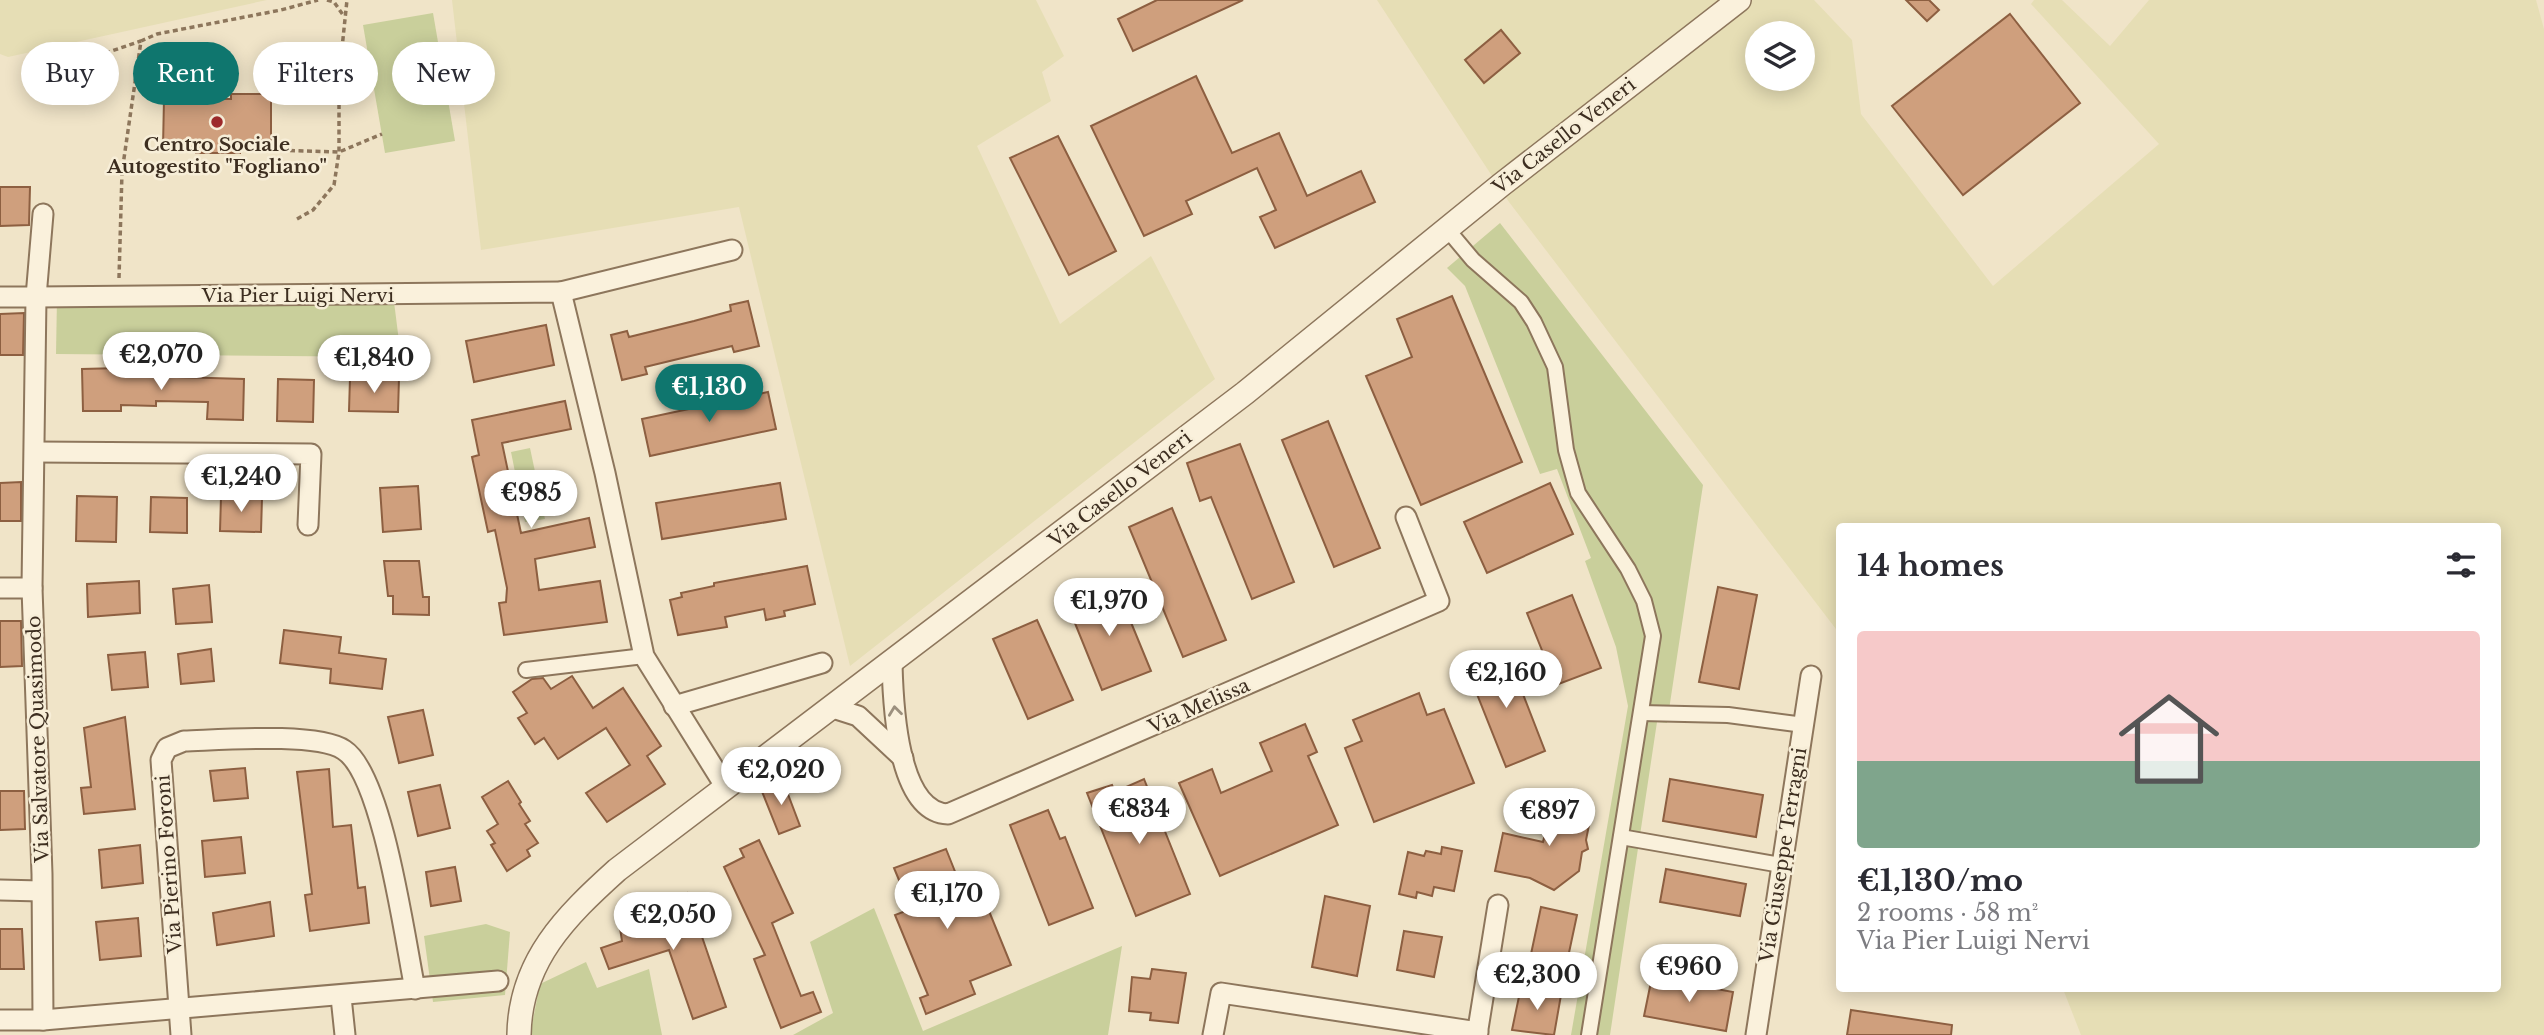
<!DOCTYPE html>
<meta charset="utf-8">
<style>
:root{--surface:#fff;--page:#f7f7f7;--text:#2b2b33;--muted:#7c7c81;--line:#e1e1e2;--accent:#0f766e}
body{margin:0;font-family:"Libre Baskerville",serif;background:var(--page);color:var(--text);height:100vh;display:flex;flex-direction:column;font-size:26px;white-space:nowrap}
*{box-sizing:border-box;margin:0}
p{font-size:23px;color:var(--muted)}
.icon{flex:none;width:38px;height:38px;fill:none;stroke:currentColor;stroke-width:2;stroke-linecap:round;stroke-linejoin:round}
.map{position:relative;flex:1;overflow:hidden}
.sheet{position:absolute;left:1836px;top:523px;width:665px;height:469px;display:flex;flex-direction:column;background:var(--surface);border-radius:7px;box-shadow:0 4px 18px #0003}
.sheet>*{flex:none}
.banner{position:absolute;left:21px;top:42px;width:665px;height:63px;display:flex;gap:14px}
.fabs{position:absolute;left:1745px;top:21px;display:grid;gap:14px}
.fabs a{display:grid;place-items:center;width:70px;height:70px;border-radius:50%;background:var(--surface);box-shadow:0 4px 18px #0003;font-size:35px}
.price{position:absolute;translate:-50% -60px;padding:0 16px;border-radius:24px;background:#fff;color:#222;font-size:23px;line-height:46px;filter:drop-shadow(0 2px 4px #0008)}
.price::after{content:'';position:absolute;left:50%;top:42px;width:21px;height:16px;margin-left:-10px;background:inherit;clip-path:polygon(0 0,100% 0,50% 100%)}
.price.active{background:var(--accent);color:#fff}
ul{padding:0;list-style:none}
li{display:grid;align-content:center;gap:14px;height:371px;padding:0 21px}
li+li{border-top:2px solid var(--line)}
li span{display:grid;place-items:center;height:217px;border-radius:7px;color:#555}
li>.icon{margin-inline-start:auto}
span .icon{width:126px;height:126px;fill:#fffc;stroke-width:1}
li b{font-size:30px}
h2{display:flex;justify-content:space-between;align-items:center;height:84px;padding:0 21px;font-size:30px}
.pill{padding:0 24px;border-radius:32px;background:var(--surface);box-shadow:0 4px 18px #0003;font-size:24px;line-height:63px}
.pill.active{background:var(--accent);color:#fff}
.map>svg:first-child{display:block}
.farmland{fill:#e6deb5;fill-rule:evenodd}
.green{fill:#c9cf9b}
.building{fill:#cf9f7d;stroke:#8d5f41;stroke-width:2}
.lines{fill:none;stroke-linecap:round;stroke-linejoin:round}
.pedestrian-casing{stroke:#8d765c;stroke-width:18}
.minor-casing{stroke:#8d765c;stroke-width:23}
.tertiary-casing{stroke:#8d765c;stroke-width:26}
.path{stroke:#8d765c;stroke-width:3.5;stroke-dasharray:5 3.5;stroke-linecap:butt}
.pedestrian{stroke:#faf1dc;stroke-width:14}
.minor{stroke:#faf1dc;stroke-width:19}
.tertiary{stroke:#faf1dc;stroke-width:23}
.oneway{stroke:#9c907e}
.poi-dot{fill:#9e2a2b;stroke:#f7eed8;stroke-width:2.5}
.labels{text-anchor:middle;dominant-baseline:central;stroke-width:5;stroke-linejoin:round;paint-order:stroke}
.street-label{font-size:19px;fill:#3d2e20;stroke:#f7eed8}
.poi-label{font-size:19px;font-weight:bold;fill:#3d2e20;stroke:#f7eed8}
</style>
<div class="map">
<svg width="2544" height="1035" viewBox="0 0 2544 1035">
<rect width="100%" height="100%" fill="#f0e4c8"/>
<g class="farmland">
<path d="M0,0H267L8,57L0,54Z"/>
<path d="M452,0H1036L1064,56L1042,72L1051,101L977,146L1060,324L1151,256L1215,379L850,666L739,207L481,250Z"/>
<path d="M1377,0H1814L1852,40L1861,114L1993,286L2159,144L2031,4L2034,0H2062L2110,46L2149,0H2536L2544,29V1035H2081L2063,989H2497V527H1839V633L1509,202ZM1757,33H1802V79H1757Z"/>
</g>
<g class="green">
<path d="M433,13L455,141L385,153L363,25Z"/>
<path d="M1500,223L1703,485L1667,723L1657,722L1610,1035H1571L1628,706L1616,647L1585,561L1591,558L1557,469L1540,474L1465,286L1447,268Z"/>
<path d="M393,294L401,357L56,354L57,297Z"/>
<path d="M530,448L545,519L525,522L511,452Z"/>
<path d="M874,908L923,1031L1122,946L1108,1035H793L833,1013L810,942Z"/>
<path d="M486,924L510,932L505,995L433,1002L424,936Z"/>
<path d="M586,962L597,988L649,969L662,1035H530L540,984Z"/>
</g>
<g class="building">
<path d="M1157,0H1243L1133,51L1118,19Z"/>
<path d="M1906,0H1929L1939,10L1927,21Z"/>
<path d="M2010,14L2080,103L1963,195L1892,106Z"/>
<path d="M1501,30L1520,53L1484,83L1465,60Z"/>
<path d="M1196,76L1232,153L1279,133L1307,196L1361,171L1375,202L1275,248L1260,217L1276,210L1257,168L1186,201L1192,214L1144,236L1091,126Z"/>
<path d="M231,94H271V145H240V153H196V147H163L164,99H231Z"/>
<path d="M1058,136L1116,251L1069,275L1010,158Z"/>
<path d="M0,187H30L29,225L0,226Z"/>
<path d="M1452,296L1522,462L1421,505L1366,376L1412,357L1397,319Z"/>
<path d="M748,301L759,346L734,352L732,346L645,367L647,374L622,380L611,335L627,331L629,337L694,321L731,311L730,305Z"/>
<path d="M24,313L23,355H0V314Z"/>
<path d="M546,325L554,365L474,382L466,341Z"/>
<path d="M120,368V374L157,375V370L177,371V377L244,379L243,420L207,419L208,402L156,401V406L121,405V411H83L82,369Z"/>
<path d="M350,378H399L398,412L349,411Z"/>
<path d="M278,379L314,380L313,422L277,421Z"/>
<path d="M768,392L776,429L650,456L642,419Z"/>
<path d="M565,401L571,429L502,443L521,533L589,518L595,547L535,559L539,590L600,581L607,622L504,635L499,603L506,602L507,588L495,530L488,532L472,457L479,455L472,420Z"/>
<path d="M1328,421L1380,548L1334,567L1282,440Z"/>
<path d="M1240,444L1294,582L1252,599L1211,497L1200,501L1187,463Z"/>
<path d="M21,482V521H0V483Z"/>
<path d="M780,483L786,519L662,539L656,503Z"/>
<path d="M1550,483L1573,534L1487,573L1464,522Z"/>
<path d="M418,486L421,529L383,532L380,488Z"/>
<path d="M77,496L117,497L116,542L76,541Z"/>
<path d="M151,497L187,498V533L150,532Z"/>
<path d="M221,497L262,498L261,532L220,531Z"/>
<path d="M1172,508L1226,640L1183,657L1129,527Z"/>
<path d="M384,561H419L423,597H429V615L393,614V596H388Z"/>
<path d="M807,566L815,604L784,611L785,616L766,620L764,609L725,617L727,627L678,635L670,600L682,597L681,593L714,586V583Z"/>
<path d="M139,581L140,613L88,617L87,584Z"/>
<path d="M209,585L212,622L176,624L173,589Z"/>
<path d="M1116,586L1151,671L1102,690L1068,606Z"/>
<path d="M1718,587L1757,595L1739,689L1699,682Z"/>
<path d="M1572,595L1601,668L1556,685L1527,613Z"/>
<path d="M1037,620L1073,700L1028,719L993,639Z"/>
<path d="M0,621H21L22,666L0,667Z"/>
<path d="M284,630L341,637L339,653L386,659L382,689L330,683L331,669L280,663Z"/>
<path d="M211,649L214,681L181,684L178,654Z"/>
<path d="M145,652L148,687L112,690L108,655Z"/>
<path d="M1507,653L1545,751L1506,767L1467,669Z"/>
<path d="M572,676L593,708L623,688L661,746L647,756L665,784L607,822L586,793L630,765L606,728L558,759L544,738L535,744L518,718L527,713L513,692L532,679L543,678L551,689Z"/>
<path d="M1419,693L1427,715L1444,709L1474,783L1374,822L1345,748L1362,741L1353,720Z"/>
<path d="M423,710L433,755L399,763L388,717Z"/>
<path d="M125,717L135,809L84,814L81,788L91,787L84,728Z"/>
<path d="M1305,724L1317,752L1308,756L1338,825L1220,876L1179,783L1212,769L1221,793L1272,771L1260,743Z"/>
<path d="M245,768L248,798L214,801L210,771Z"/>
<path d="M329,769L333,827L351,825L358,888L365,887L369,923L310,931L305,895L312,894L297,772Z"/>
<path d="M1144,779L1190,894L1136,916L1087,793L1112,785L1115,792Z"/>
<path d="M1670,779L1763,795L1756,837L1663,821Z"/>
<path d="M508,781L521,802L519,804L530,821L525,824L538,843L527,850L530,856L507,871L491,845L495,843L487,831L498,824L482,797Z"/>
<path d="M783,781L800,826L779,834L761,789Z"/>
<path d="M440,785L450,828L418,836L408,792Z"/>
<path d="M0,791H24L25,829L0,830Z"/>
<path d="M1553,801L1592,810L1586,840L1588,849L1582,852L1579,871L1554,890L1530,878L1495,871L1503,833L1543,842Z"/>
<path d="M1048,810L1060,839L1065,837L1093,908L1049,925L1010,825Z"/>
<path d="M241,837L245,873L205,877L202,841Z"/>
<path d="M759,840L793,913L772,923L801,996L813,992L821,1012L781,1028L754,959L765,955L724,867L744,857L740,849Z"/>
<path d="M140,845L143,883L102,888L99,850Z"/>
<path d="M1442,847L1462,851L1454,891L1434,887L1432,896L1417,892L1416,898L1399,894L1408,852L1424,856L1426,851L1441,854Z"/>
<path d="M946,849L962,889L978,884L1011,965L970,981L975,994L926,1014L920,998L928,995L895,915L911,909L894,868Z"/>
<path d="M455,867L461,901L431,906L426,872Z"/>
<path d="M1666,869L1746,884L1740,916L1660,902Z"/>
<path d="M687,893L726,1007L693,1019L669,950L609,969L601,948L622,941L620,928L662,913L658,902Z"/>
<path d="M1325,896L1370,906L1357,976L1312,967Z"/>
<path d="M270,902L274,936L217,945L213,913Z"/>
<path d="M1541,907L1577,915L1567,962L1531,954Z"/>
<path d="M138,918L141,956L100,960L96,922Z"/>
<path d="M0,929H22L24,969H0Z"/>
<path d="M1404,931L1442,937L1434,977L1397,970Z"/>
<path d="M1152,969L1186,973L1178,1023L1150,1020L1151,1013L1129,1011L1132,977L1150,979Z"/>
<path d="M1652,977L1733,992L1726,1031L1644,1016Z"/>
<path d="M1521,987L1561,995L1554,1035L1512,1030Z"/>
<path d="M1851,1010L1952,1025L1951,1035H1847Z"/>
</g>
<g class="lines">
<g class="pedestrian-casing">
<g id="pedestrian">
<path d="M1447,229L1473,260L1521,302L1534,322L1555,367L1566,450L1578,493L1628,569L1644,601L1653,636L1589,1035"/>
<path d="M526,670L644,656"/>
<path d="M1641,713L1728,715L1804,725"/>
<path d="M1621,837L1781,865"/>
</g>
</g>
<g class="minor-casing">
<g id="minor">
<path d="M43,214L36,297L561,292L605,473L644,656L725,786"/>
<path d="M561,292L732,250"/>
<path d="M0,297H36L32,588L42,874L43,1020"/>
<path d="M35,452L311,454L308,525"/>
<path d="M0,588H32"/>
<path d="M892,664C893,703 897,812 948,814L1439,601L1406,517"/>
<path d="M674,706L822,663"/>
<path d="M833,708L858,716L903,758"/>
<path d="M0,890L41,891"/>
<path d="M341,997L345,1035"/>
<path d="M0,1020H43L498,981"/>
<path d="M181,1035L161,760L167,748L184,741C219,740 317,732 344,750C383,775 405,941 415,989"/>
<path d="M1213,1035L1221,993L1478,1032"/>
<path d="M1477,1035L1498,905"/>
<path d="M1756,1035L1811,676"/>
</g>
</g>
<g class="tertiary-casing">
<path id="tertiary" d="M519,1035C520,961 566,916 617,870L1245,393L1501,185L1739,0"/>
</g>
<g class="path">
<path d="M327,0L334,2L343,15"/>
<path d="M30,66L94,57L141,41"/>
<path d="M273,150L339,152L382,134"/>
<path d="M297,219L313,210L334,185L339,152V77L347,0"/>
<path d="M119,278L122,172L141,41L157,34L281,10L318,0"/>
</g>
<use href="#pedestrian" class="pedestrian"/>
<use href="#minor" class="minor"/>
<use href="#tertiary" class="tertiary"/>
</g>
<defs><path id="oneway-chevron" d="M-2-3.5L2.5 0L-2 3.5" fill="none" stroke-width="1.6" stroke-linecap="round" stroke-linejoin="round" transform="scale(1.75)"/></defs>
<use class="oneway" href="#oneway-chevron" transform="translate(895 711) rotate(-97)"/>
<circle class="poi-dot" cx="217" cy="122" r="7"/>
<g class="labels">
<g class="street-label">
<text transform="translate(1564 136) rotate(-38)">Via Casello Veneri</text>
<text x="298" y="295">Via Pier Luigi Nervi</text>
<text transform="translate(1120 489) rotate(-38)">Via Casello Veneri</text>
<text transform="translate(1199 706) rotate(-24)">Via Melissa</text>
<text transform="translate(38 739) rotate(-92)">Via Salvatore Quasimodo</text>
<text transform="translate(1783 855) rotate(-81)">Via Giuseppe Terragni</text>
<text transform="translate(169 864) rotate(-94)">Via Pierino Foroni</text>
</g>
<g class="poi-label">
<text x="217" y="144">Centro Sociale<tspan x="217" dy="22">Autogestito "Fogliano"</tspan></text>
</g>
</g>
</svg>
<div class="fabs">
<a><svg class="icon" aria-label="layers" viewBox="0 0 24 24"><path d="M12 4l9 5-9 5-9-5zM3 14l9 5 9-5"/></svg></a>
</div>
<b class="price" style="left:161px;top:392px">€2,070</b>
<b class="price" style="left:374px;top:395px">€1,840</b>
<b class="price active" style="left:709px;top:424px">€1,130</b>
<b class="price" style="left:241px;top:514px">€1,240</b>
<b class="price" style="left:531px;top:530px">€985</b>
<b class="price" style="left:1109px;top:638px">€1,970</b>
<b class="price" style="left:1506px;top:710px">€2,160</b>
<b class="price" style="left:781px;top:807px">€2,020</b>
<b class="price" style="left:1139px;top:846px">€834</b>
<b class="price" style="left:1549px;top:848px">€897</b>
<b class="price" style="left:947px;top:931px">€1,170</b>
<b class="price" style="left:673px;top:952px">€2,050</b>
<b class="price" style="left:1689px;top:1004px">€960</b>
<b class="price" style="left:1537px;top:1012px">€2,300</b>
<div class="banner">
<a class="pill">Buy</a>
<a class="pill active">Rent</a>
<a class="pill">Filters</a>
<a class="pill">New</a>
</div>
<section class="sheet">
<h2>14 homes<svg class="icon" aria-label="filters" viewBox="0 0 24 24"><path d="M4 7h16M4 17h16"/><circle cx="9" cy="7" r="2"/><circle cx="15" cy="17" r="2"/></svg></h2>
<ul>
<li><span style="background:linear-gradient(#f6c9c9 60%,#7fa58c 0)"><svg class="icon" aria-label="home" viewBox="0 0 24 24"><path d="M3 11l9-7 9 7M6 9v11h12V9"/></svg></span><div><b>€1,130/mo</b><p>2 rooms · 58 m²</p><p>Via Pier Luigi Nervi</p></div></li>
</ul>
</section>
</div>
